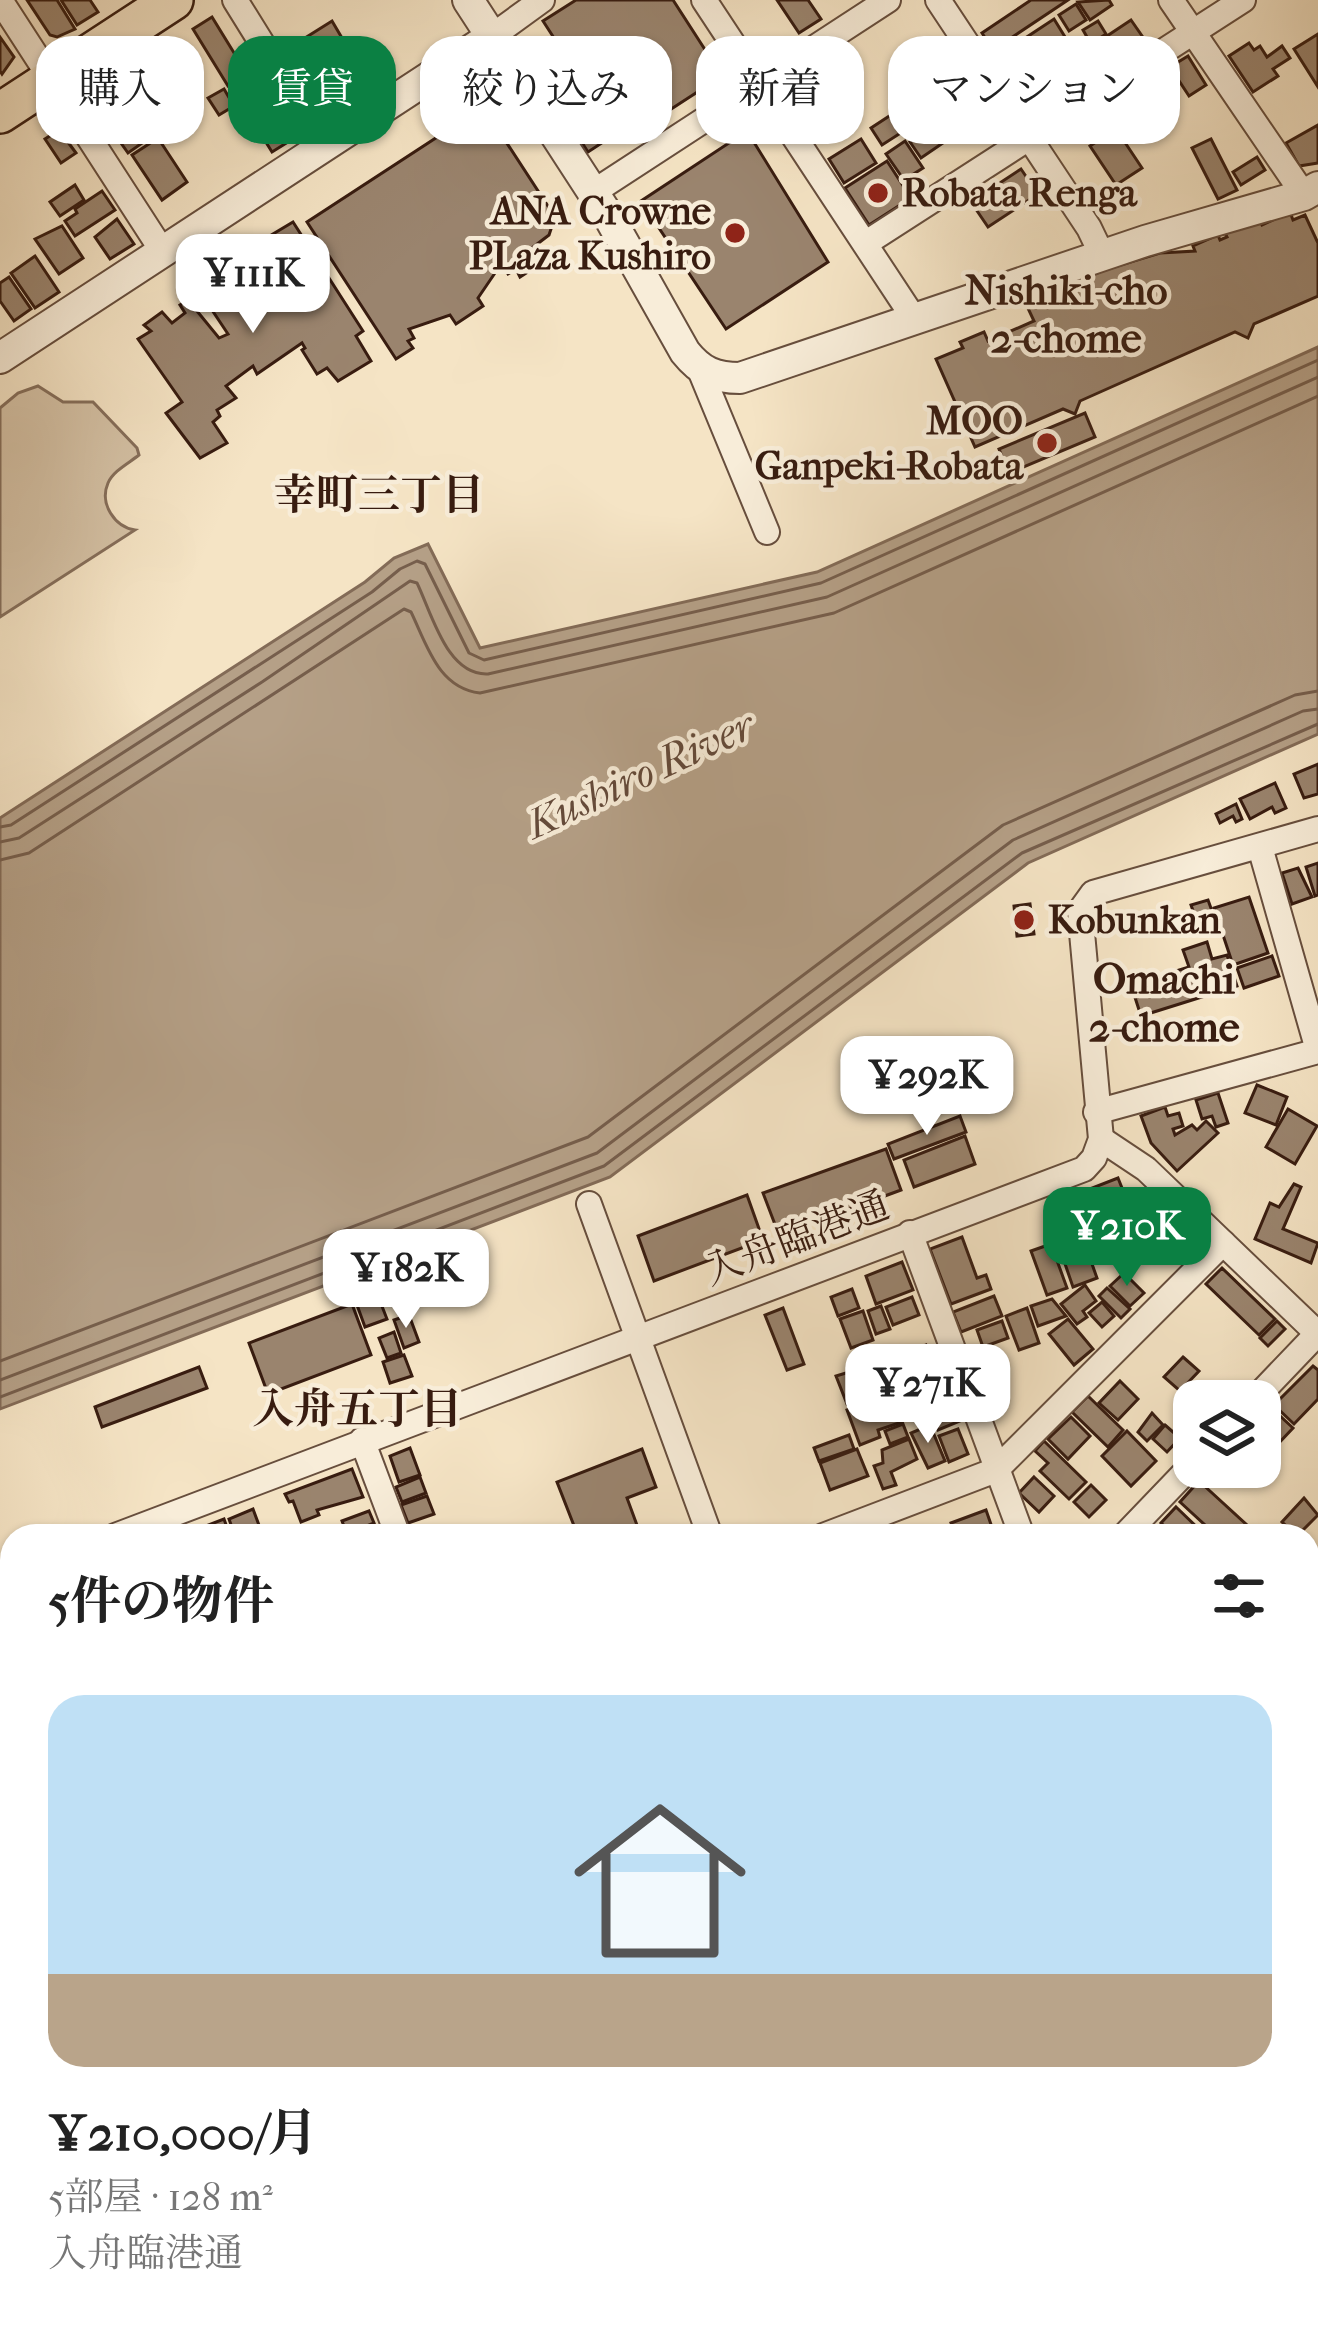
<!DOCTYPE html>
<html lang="ja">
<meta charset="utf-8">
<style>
:root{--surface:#fff;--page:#f6f6f6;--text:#222;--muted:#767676;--line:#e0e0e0;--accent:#0b8043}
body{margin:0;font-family:"IM FELL French Canon","Noto Serif JP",serif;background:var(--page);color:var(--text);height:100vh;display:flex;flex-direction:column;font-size:45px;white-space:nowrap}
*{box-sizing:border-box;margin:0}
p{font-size:39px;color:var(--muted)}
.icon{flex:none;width:66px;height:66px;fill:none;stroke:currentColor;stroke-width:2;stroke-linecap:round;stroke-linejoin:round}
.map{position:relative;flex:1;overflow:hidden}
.details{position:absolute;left:0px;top:1524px;width:1320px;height:807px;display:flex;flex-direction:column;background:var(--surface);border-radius:36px 36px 0 0;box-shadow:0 3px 9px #0004}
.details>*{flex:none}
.banner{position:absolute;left:36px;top:36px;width:1248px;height:108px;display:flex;gap:24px}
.tools{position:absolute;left:1173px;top:1380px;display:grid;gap:24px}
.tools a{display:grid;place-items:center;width:108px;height:108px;border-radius:24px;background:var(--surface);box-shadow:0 3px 9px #0004;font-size:60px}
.price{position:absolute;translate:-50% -102px;padding:0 27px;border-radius:24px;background:#fff;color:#222;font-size:39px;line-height:78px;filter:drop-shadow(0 3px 6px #0008)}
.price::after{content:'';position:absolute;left:50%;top:72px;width:36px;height:27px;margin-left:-18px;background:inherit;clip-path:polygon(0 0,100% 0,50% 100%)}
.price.on{background:var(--accent);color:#fff}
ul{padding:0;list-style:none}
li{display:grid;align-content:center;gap:24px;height:636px;padding:0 48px}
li+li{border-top:3px solid var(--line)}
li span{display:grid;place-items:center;height:372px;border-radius:36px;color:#555}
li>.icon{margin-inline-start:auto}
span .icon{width:216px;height:216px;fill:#fffc;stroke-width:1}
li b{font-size:51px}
h2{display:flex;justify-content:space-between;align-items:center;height:144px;padding:0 48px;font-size:51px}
.pill{padding:0 42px;border-radius:36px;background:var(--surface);box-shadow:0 3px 9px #0004;font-size:42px;line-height:108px}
.pill.on{background:var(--accent);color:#fff}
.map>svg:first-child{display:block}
.green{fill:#d5c2a6;stroke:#866f5b;stroke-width:3}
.water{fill:#b5a087;stroke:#836b57;stroke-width:3}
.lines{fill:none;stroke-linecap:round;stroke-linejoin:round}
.shore{stroke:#765e4c;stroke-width:3}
.building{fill:#9a846e;stroke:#381c10;stroke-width:3}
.minor-casing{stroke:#674e3d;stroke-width:28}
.tertiary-casing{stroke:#674e3d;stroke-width:34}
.primary-casing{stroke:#381c10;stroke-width:40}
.trunk-casing{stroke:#381c10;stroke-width:44}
.minor{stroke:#f8edd9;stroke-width:24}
.tertiary{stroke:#f8edd9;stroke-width:30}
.primary{stroke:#f5e4c5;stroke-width:36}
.trunk{stroke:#f5e4c5;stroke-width:39}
.poi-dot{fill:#8f2418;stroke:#f8edd9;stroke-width:4.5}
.labels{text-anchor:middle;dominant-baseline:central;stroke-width:9;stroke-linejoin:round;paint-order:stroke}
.poi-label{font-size:39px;font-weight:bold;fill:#381c10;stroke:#f8edd9;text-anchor:start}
.street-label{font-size:39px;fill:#381c10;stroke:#f8edd9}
.neighbourhood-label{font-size:42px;font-weight:bold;fill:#381c10;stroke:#f8edd9}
.water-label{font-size:42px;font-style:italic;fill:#644a3a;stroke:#f8edd9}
</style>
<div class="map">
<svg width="1318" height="2329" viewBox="0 0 1318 2329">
<rect width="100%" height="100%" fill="#f5e4c5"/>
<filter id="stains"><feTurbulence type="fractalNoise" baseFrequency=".00167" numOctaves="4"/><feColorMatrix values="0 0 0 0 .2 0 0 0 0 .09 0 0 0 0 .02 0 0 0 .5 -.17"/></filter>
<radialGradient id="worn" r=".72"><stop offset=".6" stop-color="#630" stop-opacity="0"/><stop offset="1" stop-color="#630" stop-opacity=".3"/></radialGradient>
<path class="green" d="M38,386L63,402H93L137,448L139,455C129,463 113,471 108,483C99,504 115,527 135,530L0,617V408L18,393Z"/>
<path class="water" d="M1318,347V734L1028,863L610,1177L0,1409V818L365,582L394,558L428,544L480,648L817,572Z"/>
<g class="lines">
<g class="shore">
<path d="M0,827L11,825L372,592L400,569L417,561L425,564L469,653L484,660L821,583L1318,360"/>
<path d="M0,842L19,838L262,682L410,581L417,583C432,614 447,676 488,674L827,597L1318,377"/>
<path d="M0,860L29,853L404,609L411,612C427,645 438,688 480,693L834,613L1318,396"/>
<path d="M0,1361L588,1137L1003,825L1295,695L1318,691"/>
<path d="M0,1380L597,1153L1013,840L1303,711L1318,709"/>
<path d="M0,1397L604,1166L1022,853L1318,724"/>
</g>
</g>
<g class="building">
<path d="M27,0H57L75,29L57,37L50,35Z"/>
<path d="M61,0H90L98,12L77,25Z"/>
<path d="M576,0H673L722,76L622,141L617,133L588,152L526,55L554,38L543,21Z"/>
<path d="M777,0H808L821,19L799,33Z"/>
<path d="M1031,0H1068L993,50L982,33Z"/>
<path d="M1109,0L1112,5L1090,20L1078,2Z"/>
<path d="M1076,4L1086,20L1069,31L1059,15Z"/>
<path d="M212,17L247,74L228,86L193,29Z"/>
<path d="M1054,19L1070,45L1018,79L1001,54Z"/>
<path d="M1131,20L1147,43L1107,69L1092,46Z"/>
<path d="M332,21L342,38L311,57L307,52L304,54L297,43Z"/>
<path d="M1098,21L1106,34L1091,44L1083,30Z"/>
<path d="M1318,34V87L1294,49Z"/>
<path d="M0,37L14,57L2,74L0,71Z"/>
<path d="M1249,43L1254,50L1260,46L1267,57L1282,46L1290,58L1273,69L1278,76L1253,92L1229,56Z"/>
<path d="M164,49L184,80L169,89L159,74L154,77L144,62Z"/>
<path d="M1188,56L1206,85L1189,96L1170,67Z"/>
<path d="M259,71L275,95L247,114L231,90Z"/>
<path d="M955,73L984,118L959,135L941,107L882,145L871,128Z"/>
<path d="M131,80L139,90L134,93L143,106L128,116L113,93Z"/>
<path d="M158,80L174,105L155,118L138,92Z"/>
<path d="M186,81L201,105L184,115L169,91Z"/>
<path d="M104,83L127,118L111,128L94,103L96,88Z"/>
<path d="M224,89L234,106L219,115L208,98Z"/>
<path d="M282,98L304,132L272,152L251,118Z"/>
<path d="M484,108L555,217L549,235L528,251L537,266L520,277L516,269L508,274L504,267L495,273L478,298L483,306L456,324L450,315L409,329L414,338L408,341L413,348L396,359L307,222L448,130L441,119L448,115L462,122Z"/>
<path d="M148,110L161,131L151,138L137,118Z"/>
<path d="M134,119L148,139L128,153L114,133Z"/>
<path d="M942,120L953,136L921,158L910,142Z"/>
<path d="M1318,125V163L1299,166L1286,143Z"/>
<path d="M1116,129L1142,168L1116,185L1090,146Z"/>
<path d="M59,130L76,153L61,163L45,139Z"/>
<path d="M747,131L828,262L726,329L641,201Z"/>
<path d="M158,138L187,182L162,200L132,155Z"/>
<path d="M861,139L876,163L844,183L829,159Z"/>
<path d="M1211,139L1237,190L1218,199L1192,148Z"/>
<path d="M905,141L923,168L904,180L886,154Z"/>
<path d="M1257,157L1265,170L1241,185L1233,172Z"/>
<path d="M887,161L911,198L869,225L845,188Z"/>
<path d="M1021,169L1038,194L988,227L971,202Z"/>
<path d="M75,185L84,200L60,216L50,202Z"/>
<path d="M102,191L115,210L75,236L65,221L77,213L75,209Z"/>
<path d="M1290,212L1293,220L1305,215L1318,243V296L1254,324L1248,338L1235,332L1080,401L1075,414L1063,409L975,447L936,359L963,348L960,342L984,332L988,341L1034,321L1026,304L1104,270L1160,253L1195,251L1193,246L1218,235L1220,240L1227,237L1223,229L1257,214L1262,225Z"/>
<path d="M117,219L134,244L110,259L95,237Z"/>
<path d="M293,222L363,331L356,336L371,361L338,381L327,368L317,374L302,350L305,348L302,343L257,374L253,366L226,386L236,398L217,410L220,416L213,422L227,443L200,458L166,413L182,402L138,339L151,331L144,325L162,312L172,323L185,313L180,305L188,300L219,338L228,334L206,301L254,263L262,279L276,270L268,261L279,253L268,237Z"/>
<path d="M62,226L83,258L59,274L35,239Z"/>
<path d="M35,256L59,292L35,308L11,273Z"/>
<path d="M9,277L31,309L14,321L0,301V283Z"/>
<path d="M1085,413L1095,437L1009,473L999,449Z"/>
<path d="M1318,764V794L1304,798L1294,774Z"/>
<path d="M1275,783L1286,808L1275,813L1272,807L1250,819L1240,799Z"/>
<path d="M1236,804L1242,819L1236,822L1233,816L1220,823L1216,814Z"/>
<path d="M1318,863V895L1315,896L1306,867Z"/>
<path d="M1298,868L1312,897L1292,904L1282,873Z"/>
<path d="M1249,897L1268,953L1233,965L1214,908Z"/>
<path d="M1208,900L1216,922L1199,928L1191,905Z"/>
<path d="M1030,904L1034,934L1017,936L1014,906Z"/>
<path d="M1207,942L1212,959L1227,955L1237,986L1141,1016L1131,985L1189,967L1183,950Z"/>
<path d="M1272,956L1279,976L1244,988L1237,968Z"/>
<path d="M1257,1085L1287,1097L1276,1125L1245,1113Z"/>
<path d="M1218,1093L1228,1123L1216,1127L1212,1116L1202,1119L1196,1100Z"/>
<path d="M1165,1107L1168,1116L1179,1113L1183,1126L1173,1129L1175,1135L1192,1125L1197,1130L1206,1121L1218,1133L1177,1171L1151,1143L1141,1116Z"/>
<path d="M1288,1109L1317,1126L1295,1164L1266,1147Z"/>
<path d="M960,1116L966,1132L894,1159L888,1144Z"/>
<path d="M965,1136L975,1164L914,1187L904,1160Z"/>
<path d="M886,1149L901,1190L779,1235L763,1193Z"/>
<path d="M1118,1178L1136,1223L1103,1236L1099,1226L1088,1231L1074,1195Z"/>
<path d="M1294,1184L1301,1187L1283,1229L1318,1243L1311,1263L1255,1239L1270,1203L1279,1207Z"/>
<path d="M747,1195L763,1240L654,1281L638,1236Z"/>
<path d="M962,1237L977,1278L986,1275L991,1289L951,1304L930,1249Z"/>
<path d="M1051,1244L1067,1288L1047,1295L1031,1251Z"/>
<path d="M1087,1250L1097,1278L1073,1287L1063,1258Z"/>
<path d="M902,1262L913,1290L876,1304L866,1276Z"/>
<path d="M1222,1268L1275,1319L1259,1335L1206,1284Z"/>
<path d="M1124,1273L1144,1293L1130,1306L1110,1286Z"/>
<path d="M1085,1285L1096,1301L1083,1311L1087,1317L1077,1324L1061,1304Z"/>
<path d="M1107,1288L1130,1309L1121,1318L1099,1296Z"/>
<path d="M852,1289L859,1308L838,1316L831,1297Z"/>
<path d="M378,1296L387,1319L365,1327L357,1305Z"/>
<path d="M994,1296L1002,1316L961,1332L953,1312Z"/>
<path d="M912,1297L919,1315L893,1325L886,1307Z"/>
<path d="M1052,1299L1066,1316L1038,1326L1031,1306Z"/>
<path d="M1102,1302L1114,1316L1102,1327L1089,1313Z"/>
<path d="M352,1304L371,1355L268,1394L249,1343Z"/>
<path d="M881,1306L890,1329L876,1334L868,1311Z"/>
<path d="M783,1308L804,1364L787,1370L765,1315Z"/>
<path d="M1027,1308L1039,1343L1019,1350L1006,1316Z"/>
<path d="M863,1311L873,1340L851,1348L840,1319Z"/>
<path d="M409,1315L419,1342L404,1348L394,1320Z"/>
<path d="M1068,1319L1093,1349L1074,1365L1049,1334Z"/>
<path d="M1002,1321L1008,1338L983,1347L977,1330Z"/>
<path d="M1277,1321L1285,1329L1268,1346L1260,1338Z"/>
<path d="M394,1332L401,1353L387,1358L379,1338Z"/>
<path d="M926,1345L933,1364L902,1376L895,1357Z"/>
<path d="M404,1355L412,1376L390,1383L383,1362Z"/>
<path d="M1183,1357L1199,1371L1180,1391L1164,1377Z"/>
<path d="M882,1362L889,1382L867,1390L869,1396L847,1404L836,1376Z"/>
<path d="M1313,1366L1318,1370V1399L1294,1424L1274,1405Z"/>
<path d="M199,1367L207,1388L102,1427L95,1407Z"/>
<path d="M943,1377L949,1392L920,1404L914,1388Z"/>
<path d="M1120,1381L1138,1399L1118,1420L1099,1403Z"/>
<path d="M892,1394L902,1422L878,1430L880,1437L860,1445L847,1410Z"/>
<path d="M1088,1396L1123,1430L1108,1447L1072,1412Z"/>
<path d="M954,1405L960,1421L938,1430L932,1413Z"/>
<path d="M1152,1413L1163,1425L1147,1441L1138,1432Z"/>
<path d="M1279,1415L1293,1428L1278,1444L1264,1431Z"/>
<path d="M1071,1417L1090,1436L1068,1459L1048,1439Z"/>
<path d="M903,1424L908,1437L890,1444L885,1431Z"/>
<path d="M930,1425L945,1461L928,1468L911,1433Z"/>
<path d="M1165,1425L1180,1438L1167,1452L1153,1439Z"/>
<path d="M958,1429L968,1454L949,1462L939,1436Z"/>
<path d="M1127,1431L1156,1461L1131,1486L1102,1456Z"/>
<path d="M849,1435L854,1449L819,1461L814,1448Z"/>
<path d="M909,1439L917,1459L891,1472L896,1485L883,1489L874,1466L883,1463L882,1450Z"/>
<path d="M1044,1441L1086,1482L1069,1499L1040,1471L1048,1463L1035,1451Z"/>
<path d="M410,1448L420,1475L399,1482L390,1456Z"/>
<path d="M642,1449L656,1487L627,1498L641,1536H578L557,1482Z"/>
<path d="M857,1449L868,1476L830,1490L820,1463Z"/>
<path d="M352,1469L363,1497L317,1510L319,1515L301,1522L293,1501L289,1502L285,1494Z"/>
<path d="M420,1477L426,1493L402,1502L396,1487Z"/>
<path d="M1034,1477L1054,1496L1039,1512L1019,1493Z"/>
<path d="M1199,1481L1259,1536H1217L1180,1502Z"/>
<path d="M1091,1485L1106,1500L1089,1517L1074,1502Z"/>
<path d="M427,1496L434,1514L408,1523L401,1505Z"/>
<path d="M1304,1498L1318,1515L1297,1536L1282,1522Z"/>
<path d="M1176,1507L1202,1532L1198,1536H1175L1161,1523Z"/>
<path d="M253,1509L263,1536H235L229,1519Z"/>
<path d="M986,1510L995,1536H956L951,1523Z"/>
<path d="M369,1511L374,1523L347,1534L342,1521Z"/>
<path d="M224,1519L230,1536H201L198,1529Z"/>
<path d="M11,1632L12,1655L0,1659V1636Z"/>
<path d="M1311,1743L1318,1750V1789L1312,1795L1308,1792Z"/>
<path d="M2,1751L12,1754L9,1786L0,1783Z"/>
<path d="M1312,1798L1318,1804V1835L1308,1825V1802Z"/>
<path d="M0,2021L12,2026V2061L0,2056Z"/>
<path d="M1316,2041L1318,2079L1309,2088L1308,2049Z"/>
<path d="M0,2068L12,2074L5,2095L0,2093Z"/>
<path d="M2,2111L12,2115V2140L0,2135Z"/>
<path d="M4,2145L12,2148L10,2173L0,2168Z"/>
<path d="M120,2319H183L179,2329H156L140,2321L134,2329L118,2322Z"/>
<path d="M342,2319H376L388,2329H346L339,2323Z"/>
<path d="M463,2319H494L498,2322L493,2329H468L460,2323Z"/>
<path d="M817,2319H852L862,2327L828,2329Z"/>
<path d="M1095,2319H1222L1213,2329H1106Z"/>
</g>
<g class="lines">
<g class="minor-casing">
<g id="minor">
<path d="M0,0L163,252"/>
<path d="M235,0L325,145"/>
<path d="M704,0L915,320"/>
<path d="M938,0L1089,228L1102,255"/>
<path d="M1171,0L1304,195"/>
<path d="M491,37L542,0"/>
<path d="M592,193L888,0"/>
<path d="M866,243L1243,0"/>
<path d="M700,370L767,532"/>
<path d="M1260,847L1318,1050"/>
<path d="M1096,1112L1318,1051"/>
<path d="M1101,1139L1146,1169L1318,1334"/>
<path d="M589,1204L710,1536"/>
<path d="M910,1233L1022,1536"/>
<path d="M1253,1401L1318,1333"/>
<path d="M362,1440L398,1536"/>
<path d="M115,1536L1084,1169L1094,1158L1101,1139L1080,911L1093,893L1318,829"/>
<path d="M823,1536L996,1470L1223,1243"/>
<path d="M1124,1536L1194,1463"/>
<path d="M0,1589L12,1584"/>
<path d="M0,1814L12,1819"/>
<path d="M1308,1847L1318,1852"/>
<path d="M1308,1890L1318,1879"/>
<path d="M0,2192L12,2197"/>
<path d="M1308,2238L1318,2248"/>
<path d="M0,2296L12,2270"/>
<path d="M295,2319L308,2329"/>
<path d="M635,2319L647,2329"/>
<path d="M252,2329L260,2319"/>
<path d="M427,2329L436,2319"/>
<path d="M892,2329L902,2319"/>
</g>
</g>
<g class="tertiary-casing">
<g id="tertiary">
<path d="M468,0L609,217L685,352C701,372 715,378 740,378L1145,241L1304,195L1318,187"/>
<path d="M0,358L491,37"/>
<path d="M1304,2329L1318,2314"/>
</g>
</g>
<g class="primary-casing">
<g id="primary">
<path d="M1308,1660L1318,1650"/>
<path d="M706,2329L714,2319"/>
</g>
</g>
<g class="trunk-casing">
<path id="trunk" d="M0,113L173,0"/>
</g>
<use href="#minor" class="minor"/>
<use href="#tertiary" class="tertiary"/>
<use href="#primary" class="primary"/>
<use href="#trunk" class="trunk"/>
</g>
<g class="poi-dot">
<circle cx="878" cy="193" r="12"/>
<circle cx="735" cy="233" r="12"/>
<circle cx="1047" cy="443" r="12"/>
<circle cx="1024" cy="920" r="12"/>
</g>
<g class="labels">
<g class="poi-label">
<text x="902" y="193">Robata Renga</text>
<text x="711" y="211" text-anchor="end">ANA Crowne<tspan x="711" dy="45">PLaza Kushiro</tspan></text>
<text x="1023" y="421" text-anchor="end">MOO<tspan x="1023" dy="45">Ganpeki-Robata</tspan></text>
<text x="1048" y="920">Kobunkan</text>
</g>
<g class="street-label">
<text transform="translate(796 1238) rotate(-21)">入舟臨港通</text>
</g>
<g class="neighbourhood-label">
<text x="1066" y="290">Nishiki-cho<tspan x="1066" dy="48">2-chome</tspan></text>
<text x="379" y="495">幸町三丁目</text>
<text x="1164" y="979">Omachi<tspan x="1164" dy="48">2-chome</tspan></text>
<text x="357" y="1409">入舟五丁目</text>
</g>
<g class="water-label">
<text transform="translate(640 775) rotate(-25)">Kushiro River</text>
</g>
</g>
<rect width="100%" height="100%" filter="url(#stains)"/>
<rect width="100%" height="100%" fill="url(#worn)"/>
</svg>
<div class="tools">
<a><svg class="icon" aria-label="layers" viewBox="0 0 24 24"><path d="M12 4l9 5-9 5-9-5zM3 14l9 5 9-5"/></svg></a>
</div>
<b class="price" style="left:253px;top:336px">¥111K</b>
<b class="price" style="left:927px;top:1138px">¥292K</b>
<b class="price on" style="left:1127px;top:1289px">¥210K</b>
<b class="price" style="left:406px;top:1331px">¥182K</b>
<b class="price" style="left:928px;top:1446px">¥271K</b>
<div class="banner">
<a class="pill">購入</a>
<a class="pill on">賃貸</a>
<a class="pill">絞り込み</a>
<a class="pill">新着</a>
<a class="pill">マンション</a>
</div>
<section class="details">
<h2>5件の物件<svg class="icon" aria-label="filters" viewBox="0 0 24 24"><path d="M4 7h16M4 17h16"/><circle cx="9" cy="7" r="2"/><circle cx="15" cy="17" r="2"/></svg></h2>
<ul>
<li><span style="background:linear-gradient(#bfe0f5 75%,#b9a48a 0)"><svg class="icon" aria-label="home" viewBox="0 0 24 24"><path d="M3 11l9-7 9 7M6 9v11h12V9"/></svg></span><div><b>¥210,000/月</b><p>5部屋 · 128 m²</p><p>入舟臨港通</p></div></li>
</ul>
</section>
</div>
